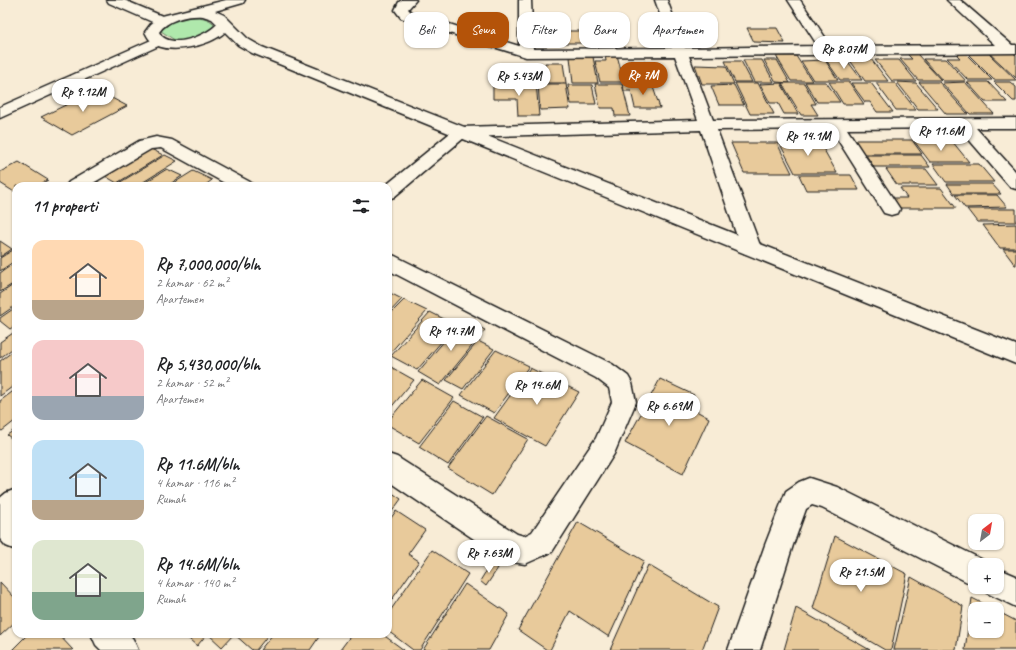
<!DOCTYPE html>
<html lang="id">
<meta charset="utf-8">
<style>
:root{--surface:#fff;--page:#f6f6f6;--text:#202124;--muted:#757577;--accent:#b45309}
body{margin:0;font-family:Caveat,sans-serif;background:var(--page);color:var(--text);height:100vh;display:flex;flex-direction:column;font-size:15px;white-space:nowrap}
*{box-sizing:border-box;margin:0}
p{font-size:13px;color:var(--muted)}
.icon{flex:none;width:22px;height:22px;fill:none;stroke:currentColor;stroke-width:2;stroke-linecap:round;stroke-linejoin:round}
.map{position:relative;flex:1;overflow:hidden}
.sheet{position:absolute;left:12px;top:182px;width:380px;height:456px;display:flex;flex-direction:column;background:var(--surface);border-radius:12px;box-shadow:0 1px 3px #0004}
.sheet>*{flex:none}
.hud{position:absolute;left:404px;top:12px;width:380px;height:36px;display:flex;gap:8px}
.needle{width:26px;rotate:31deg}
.tools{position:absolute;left:968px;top:514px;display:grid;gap:8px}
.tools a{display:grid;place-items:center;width:36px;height:36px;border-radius:8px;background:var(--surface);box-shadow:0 1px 3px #0004;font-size:20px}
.price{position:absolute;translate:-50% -34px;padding:0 9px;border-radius:14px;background:#fff;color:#222;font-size:13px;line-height:26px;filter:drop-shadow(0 1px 2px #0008)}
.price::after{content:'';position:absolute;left:50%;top:24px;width:12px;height:9px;margin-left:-6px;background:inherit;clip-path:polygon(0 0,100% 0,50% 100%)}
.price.active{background:var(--accent);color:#fff}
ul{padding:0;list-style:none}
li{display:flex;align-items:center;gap:12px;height:100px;padding:0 20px}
li span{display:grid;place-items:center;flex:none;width:112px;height:80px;border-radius:12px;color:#555}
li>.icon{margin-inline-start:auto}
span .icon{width:48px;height:48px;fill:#fffc;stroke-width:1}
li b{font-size:17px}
h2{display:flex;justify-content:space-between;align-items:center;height:48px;padding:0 20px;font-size:17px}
.pill{padding:0 14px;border-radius:12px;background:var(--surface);box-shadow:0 1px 3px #0004;font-size:14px;line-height:36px}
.pill.active{background:var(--accent);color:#fff}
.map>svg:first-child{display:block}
.green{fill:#afe8ac;stroke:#668264}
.building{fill:#e8ca9b;stroke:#1c1c1c}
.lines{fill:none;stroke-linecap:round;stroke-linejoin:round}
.street-casing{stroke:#1c1c1c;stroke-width:3}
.secondary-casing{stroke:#1c1c1c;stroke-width:3}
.street{fill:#fcf5e5;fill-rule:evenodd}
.secondary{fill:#fcf5e5;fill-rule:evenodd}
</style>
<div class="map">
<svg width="1016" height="650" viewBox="0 0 1016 650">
<rect width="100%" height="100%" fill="#f8ecd6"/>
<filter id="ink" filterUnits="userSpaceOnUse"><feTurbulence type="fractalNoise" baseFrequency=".025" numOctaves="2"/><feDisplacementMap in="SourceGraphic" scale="8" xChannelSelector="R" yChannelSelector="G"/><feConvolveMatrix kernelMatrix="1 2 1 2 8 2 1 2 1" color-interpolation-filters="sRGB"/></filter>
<g filter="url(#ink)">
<path class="green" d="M186,17C198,17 208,16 216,26L210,31L183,43L173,39L161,31L167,23Z"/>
<g class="building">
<path d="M747,28H777L785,43L754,42Z"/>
<path d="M547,31H582L585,43H548Z"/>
<path d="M989,53H1013L1016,55V78Z"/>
<path d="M907,54H917L941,80H918L900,59H912Z"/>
<path d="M956,54H966L992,80H968L947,58H960Z"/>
<path d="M968,54H989L1016,80H994Z"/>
<path d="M605,55H617L624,82H600L595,61H606Z"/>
<path d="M776,56H796L812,81H791Z"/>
<path d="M570,57H593L598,83H573Z"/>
<path d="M846,59L862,80H840L826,60Z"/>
<path d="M849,59H871L888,81H865Z"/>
<path d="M923,59H946L966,81H943Z"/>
<path d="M743,60H762L774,82H754Z"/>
<path d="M764,60H777L790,83L776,82Z"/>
<path d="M825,60L838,80H813L801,61Z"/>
<path d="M875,60H899L916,81H892Z"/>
<path d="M725,61H741L752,82H735Z"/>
<path d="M645,62L651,83H627L624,71H631L628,63Z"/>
<path d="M545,63H563L566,83H547Z"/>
<path d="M695,65L726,66L734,84H702Z"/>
<path d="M805,82H826L840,102H817Z"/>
<path d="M829,82H849L864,104H843Z"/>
<path d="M897,82L916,83L938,109H918Z"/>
<path d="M919,82H939L968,114H946Z"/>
<path d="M965,82L994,114H970L942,83Z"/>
<path d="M967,82H988L1007,102H985Z"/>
<path d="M994,82H1010L1016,87V101H1013Z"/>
<path d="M493,83H536L539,116H518L517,99H493Z"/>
<path d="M735,83H758L774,114H750Z"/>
<path d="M781,83L798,114H784L778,103H770L760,84Z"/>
<path d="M782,83H804L816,104H811L818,115H801Z"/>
<path d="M851,83H871L893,112H877L870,102H865Z"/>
<path d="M876,83H895L916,110H896Z"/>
<path d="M538,84H566L570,109L540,110Z"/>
<path d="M595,84H622L630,116H615L614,108H600Z"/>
<path d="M623,84H652L660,108H635L631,91H624Z"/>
<path d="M568,85H592L596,104H571Z"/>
<path d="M734,85L744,105H719L711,86Z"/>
<path d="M88,94L100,100L108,96L127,106L72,135L41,117Z"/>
<path d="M852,140H912L922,154H861Z"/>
<path d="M819,141L837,173H795L779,142Z"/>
<path d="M914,141H952L969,162H930Z"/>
<path d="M731,143H777L792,173H744Z"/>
<path d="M151,149L163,155L117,183L105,176Z"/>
<path d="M165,155L177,161L137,186H114Z"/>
<path d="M866,155H921L930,167H874Z"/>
<path d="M19,162L48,180L37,186H16V193L0,183V172Z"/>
<path d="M933,164H979L994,182H946Z"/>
<path d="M167,169L182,176L167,186H139Z"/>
<path d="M886,169H926L938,185H897Z"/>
<path d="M193,171L212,180L204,186H169Z"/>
<path d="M799,175H851L859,190H806Z"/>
<path d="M91,178L105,186H77Z"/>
<path d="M947,184H992L1001,194H954Z"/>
<path d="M900,188H941L956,208H898L892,198H907Z"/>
<path d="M955,195H997L1007,207L965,208Z"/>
<path d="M967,209H1016V222H977Z"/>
<path d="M1016,224V248H1000L983,225Z"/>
<path d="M0,241L12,249L0,257Z"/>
<path d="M1003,249H1016V265H1015Z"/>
<path d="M13,250L16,252V260L0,271V258Z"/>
<path d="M16,262V282L0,292V273Z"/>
<path d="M16,283V305L0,316V294Z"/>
<path d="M388,292L402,299L388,314Z"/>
<path d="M404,300L427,311L389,354L388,316Z"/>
<path d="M16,307V325L10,329L0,321V318Z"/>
<path d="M430,312L456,325L417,370L391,356Z"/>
<path d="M463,319L485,330L440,385L418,372Z"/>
<path d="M13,333L16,335V346L0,358V342Z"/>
<path d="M478,341L494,349L463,389L446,380Z"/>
<path d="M16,349V384L0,396V361Z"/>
<path d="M496,350L529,366L494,413L461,395Z"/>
<path d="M391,367L414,380L388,411V371Z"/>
<path d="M530,368L579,392L545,446L494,418Z"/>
<path d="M660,379L694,395L689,407L709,418L683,474L625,443Z"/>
<path d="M422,380L454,398L419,443L388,425V421Z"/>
<path d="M16,389V420L2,431L0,430V401Z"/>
<path d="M454,401L483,417L448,465L419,447Z"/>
<path d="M486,416L528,439L492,495L448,468Z"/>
<path d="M16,429V442L7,435Z"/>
<path d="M388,490L401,499L388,517Z"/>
<path d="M396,511L425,530L408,554L419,561L388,605V522Z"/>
<path d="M578,522L644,561L609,637L570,611L550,650H547L518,630Z"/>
<path d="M835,536L907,574L891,650H885L813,608Z"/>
<path d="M432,550L468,574L420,650H413L388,631V614Z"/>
<path d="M491,563L498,568L486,586L480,581Z"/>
<path d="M648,565L718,607L702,650H610Z"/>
<path d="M911,577L963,606L956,650H894Z"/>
<path d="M0,582L16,599V621L0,636Z"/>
<path d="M465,584L509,614L489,650H423Z"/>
<path d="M972,598L994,609H975V631H997V611L1016,621V650H965Z"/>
<path d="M796,608L870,650H784Z"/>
<path d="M28,634H58L73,650H12Z"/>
<path d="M183,634H207L197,646Z"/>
<path d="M208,634H234L222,647Z"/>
<path d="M234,634H269L256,650H252Z"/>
<path d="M273,634H321L310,650H260Z"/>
<path d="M352,634H382L404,650H340Z"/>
</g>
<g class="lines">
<g class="street-casing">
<g id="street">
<path d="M107,0H124L167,18L168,21L167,24H157L109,3Z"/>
<path d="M402,0H416L408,9L411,12L519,46V0H531L533,49L672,48L655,0H667L685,48L818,46L788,0H800L831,46L995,45L947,0H960L1012,45H1016V53L689,56L713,120L1016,118V128H976L1016,172V189L1010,187L959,128L847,129L900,209L898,213L891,215L884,213L831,129L717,130L761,248L758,253L751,255L744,253L741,248L701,130L465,137L394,197L388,199V186H385L455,129L461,127L698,120L675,56L526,57L401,18L395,10L399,2Z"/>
<path d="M158,37L163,38L165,41L163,44L0,118V107Z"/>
<path d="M156,137L172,140L250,182L253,186H230L161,148L151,149L88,186H66L69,182L139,141Z"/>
<path d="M388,254L395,256L612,364L628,376L632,383L636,402L614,454L552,552L525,564L512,562L502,558L388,481V454L397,457L517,534L524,536L532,532L596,438L612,402L609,388L596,378L388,270Z"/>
<path d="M809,478L837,487L985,561L987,565H975V586L822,508L812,505L806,509L793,545L760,650H728L765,545L786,491L799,482Z"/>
<path d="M16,489V550L6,546L0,539V498L6,493Z"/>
<path d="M997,568L1016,576V607L987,593L984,587H997Z"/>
<path d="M91,634H129L133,639L138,650H101L96,645Z"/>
</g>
</g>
<g class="secondary-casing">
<path id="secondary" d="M226,0H245L243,3L215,11L224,15L248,39L262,47L1016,345V364L252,53L238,45L225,32C211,46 164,57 150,40C148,38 147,35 145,32L151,24L162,16ZM203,16L212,19L217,24C207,36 168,51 159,32C168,19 188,15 203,16Z"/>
</g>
<use href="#street" class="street"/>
<use href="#secondary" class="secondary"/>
</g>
</g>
</svg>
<div class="tools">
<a><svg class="needle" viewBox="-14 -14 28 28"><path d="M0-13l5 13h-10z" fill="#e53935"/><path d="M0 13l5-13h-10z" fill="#757577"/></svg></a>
<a>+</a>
<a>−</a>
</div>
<b class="price" style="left:844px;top:70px">Rp 8.07M</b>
<b class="price active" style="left:643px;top:96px">Rp 7M</b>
<b class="price" style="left:519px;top:97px">Rp 5.43M</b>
<b class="price" style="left:83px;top:113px">Rp 9.12M</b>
<b class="price" style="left:941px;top:152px">Rp 11.6M</b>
<b class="price" style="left:808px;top:157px">Rp 14.1M</b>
<b class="price" style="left:451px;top:352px">Rp 14.7M</b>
<b class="price" style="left:537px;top:406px">Rp 14.6M</b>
<b class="price" style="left:669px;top:427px">Rp 6.69M</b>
<b class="price" style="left:489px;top:574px">Rp 7.63M</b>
<b class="price" style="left:861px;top:593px">Rp 21.5M</b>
<div class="hud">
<a class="pill">Beli</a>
<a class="pill active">Sewa</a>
<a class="pill">Filter</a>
<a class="pill">Baru</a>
<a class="pill">Apartemen</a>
</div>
<section class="sheet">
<h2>11 properti<svg class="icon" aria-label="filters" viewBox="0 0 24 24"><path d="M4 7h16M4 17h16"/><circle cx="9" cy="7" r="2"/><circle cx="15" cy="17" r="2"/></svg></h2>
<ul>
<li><span style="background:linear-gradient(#ffd9b3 75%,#b9a48a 0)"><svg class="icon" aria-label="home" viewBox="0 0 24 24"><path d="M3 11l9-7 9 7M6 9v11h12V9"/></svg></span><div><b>Rp 7,000,000/bln</b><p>2 kamar · 62 m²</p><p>Apartemen</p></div></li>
<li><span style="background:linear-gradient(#f6c9c9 70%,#9aa5b1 0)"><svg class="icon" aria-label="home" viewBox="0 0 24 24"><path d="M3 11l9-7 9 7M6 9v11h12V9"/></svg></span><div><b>Rp 5,430,000/bln</b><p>2 kamar · 52 m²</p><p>Apartemen</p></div></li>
<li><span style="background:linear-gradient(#bfe0f5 75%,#b9a48a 0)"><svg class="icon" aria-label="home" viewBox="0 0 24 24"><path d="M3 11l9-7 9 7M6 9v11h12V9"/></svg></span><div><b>Rp 11.6M/bln</b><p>4 kamar · 116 m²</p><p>Rumah</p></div></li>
<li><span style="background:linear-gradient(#dfe7d0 65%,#7fa58c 0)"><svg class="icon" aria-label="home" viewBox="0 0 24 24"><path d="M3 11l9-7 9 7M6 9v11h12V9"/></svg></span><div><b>Rp 14.6M/bln</b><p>4 kamar · 140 m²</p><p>Rumah</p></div></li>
</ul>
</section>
</div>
